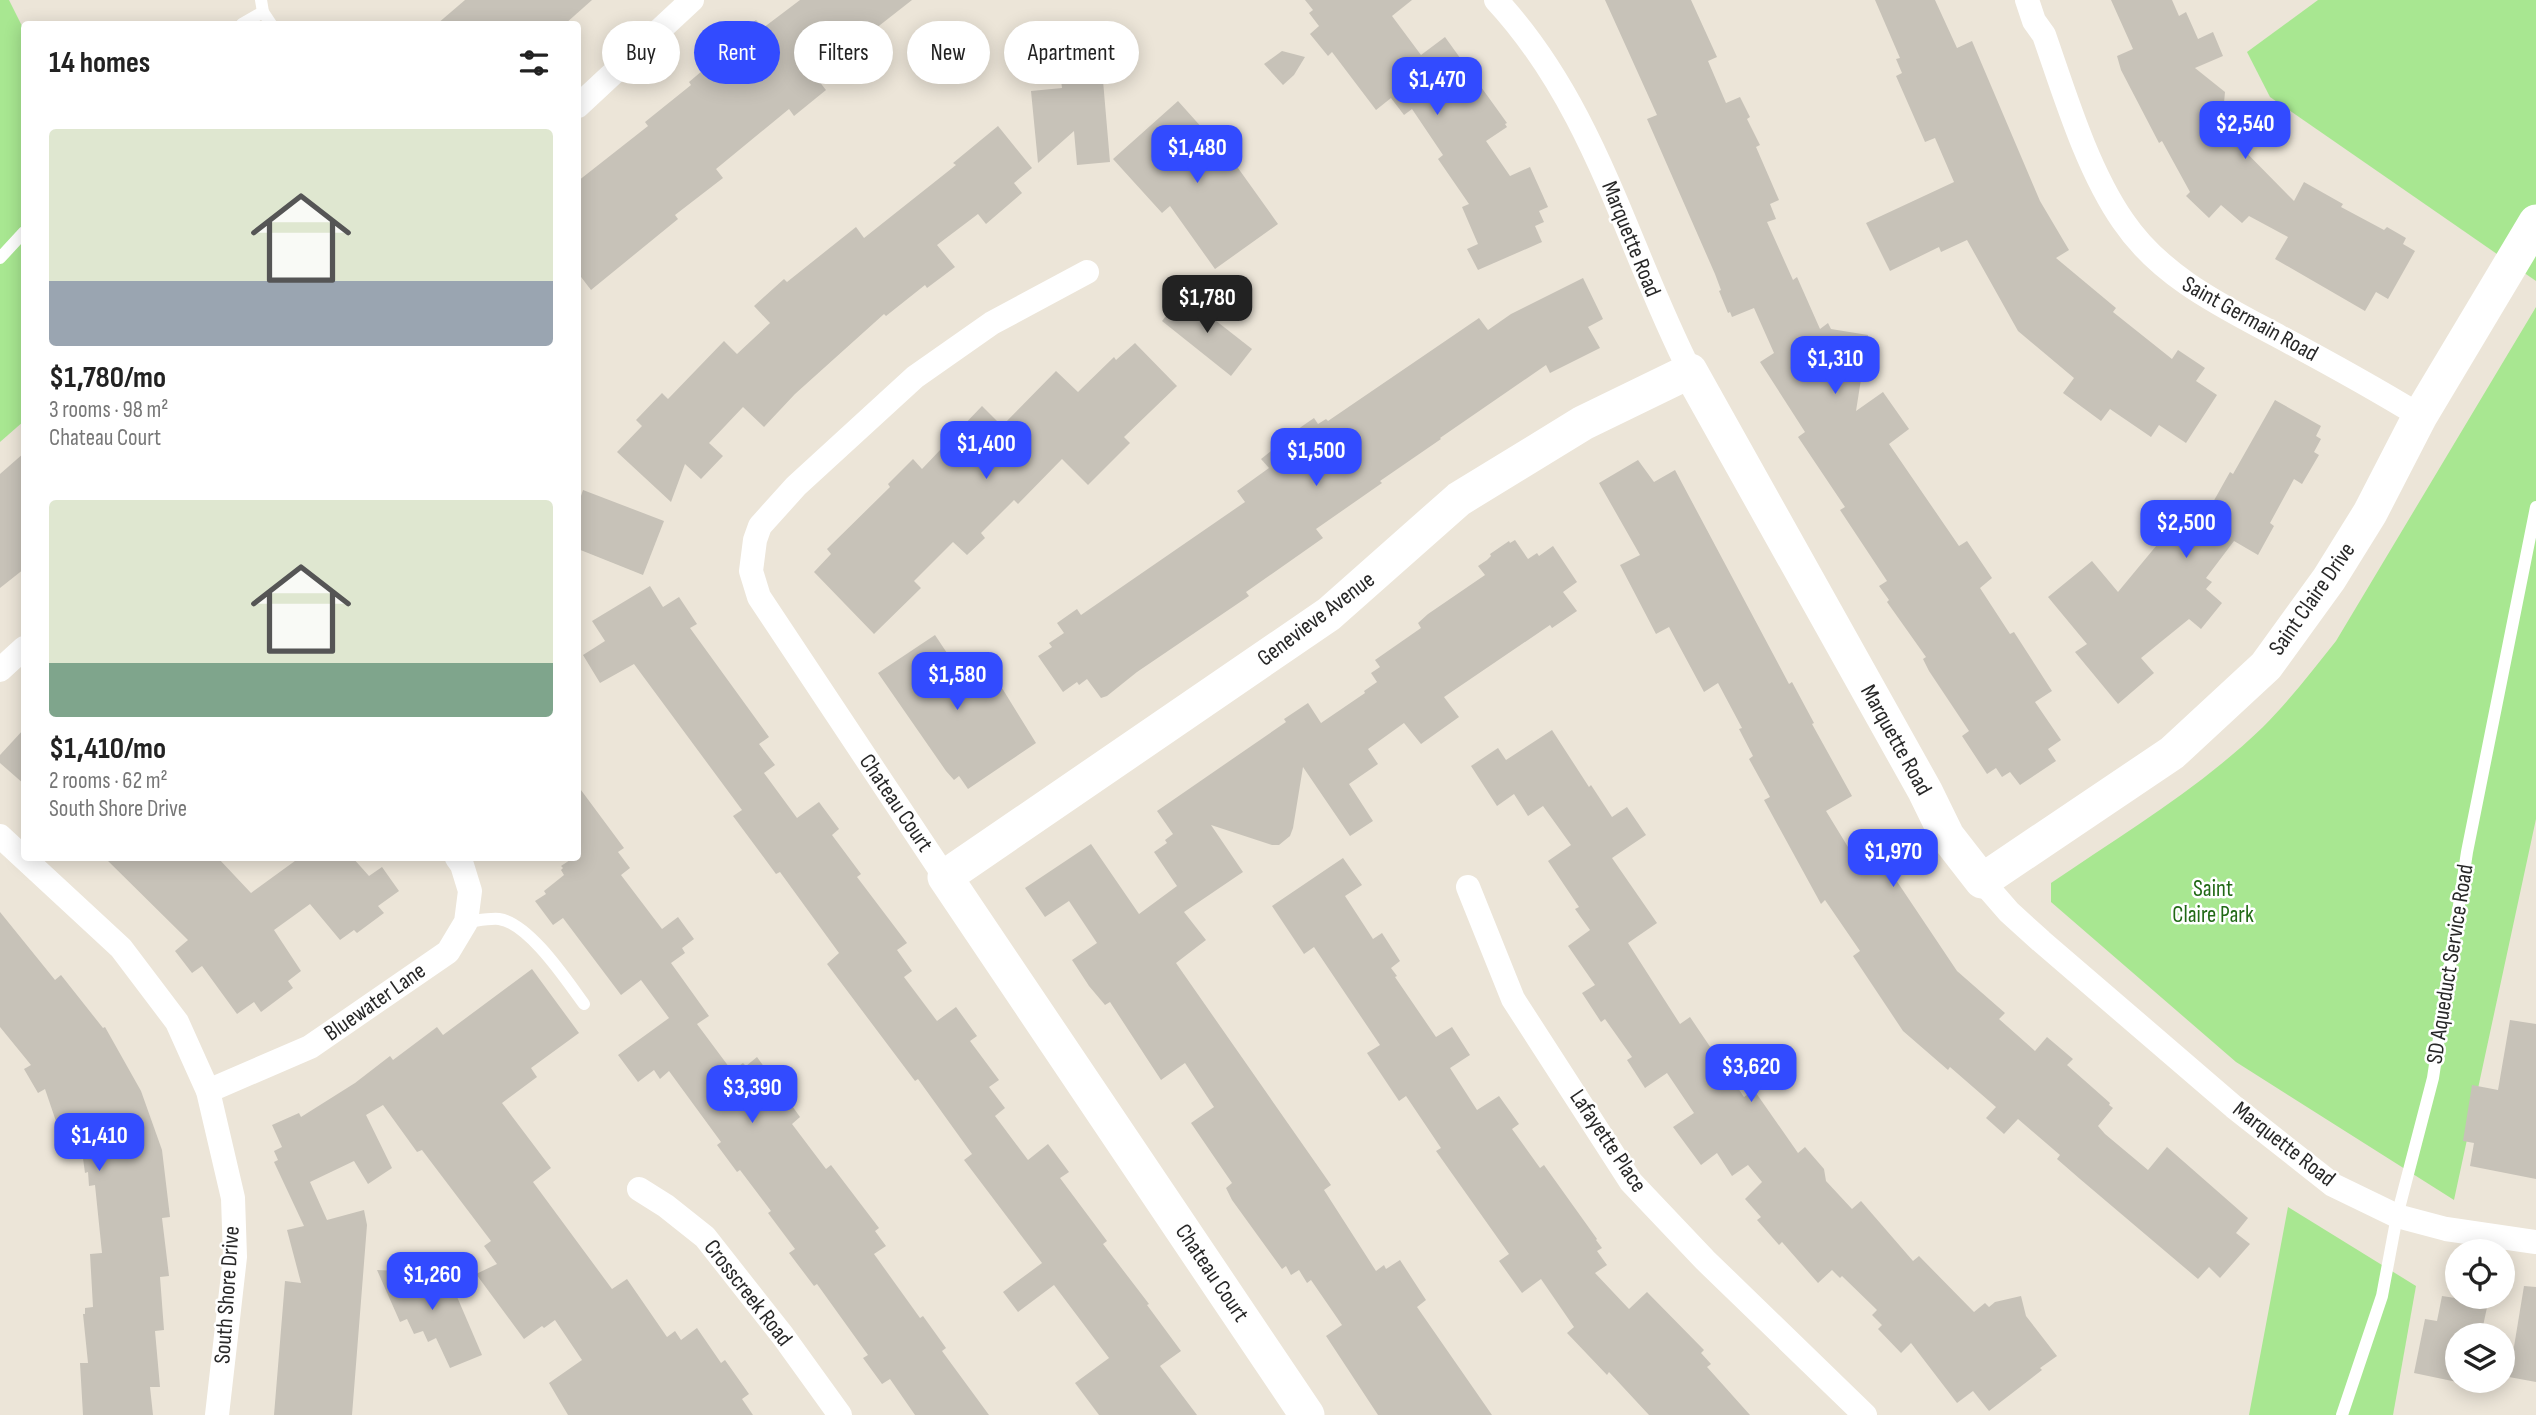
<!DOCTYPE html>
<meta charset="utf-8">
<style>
:root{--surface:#fff;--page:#f2f2f2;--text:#222;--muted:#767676;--accent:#324bff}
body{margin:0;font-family:"Sofia Sans Condensed",sans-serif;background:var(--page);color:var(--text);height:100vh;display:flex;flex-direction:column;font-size:26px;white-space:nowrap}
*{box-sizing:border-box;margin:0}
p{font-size:23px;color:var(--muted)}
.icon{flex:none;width:38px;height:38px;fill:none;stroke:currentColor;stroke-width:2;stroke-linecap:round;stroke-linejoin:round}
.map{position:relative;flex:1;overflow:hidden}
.side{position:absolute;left:21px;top:21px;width:560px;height:840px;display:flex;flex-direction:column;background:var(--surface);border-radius:7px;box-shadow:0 4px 18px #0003}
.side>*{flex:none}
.guide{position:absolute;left:602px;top:21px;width:665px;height:63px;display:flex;gap:14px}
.controls{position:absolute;left:2445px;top:1239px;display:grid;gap:14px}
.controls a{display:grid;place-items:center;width:70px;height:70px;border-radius:50%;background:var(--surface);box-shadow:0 4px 18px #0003;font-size:35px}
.price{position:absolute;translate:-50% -60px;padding:0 16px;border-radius:14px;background:var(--accent);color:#fff;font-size:23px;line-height:46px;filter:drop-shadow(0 2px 4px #0008)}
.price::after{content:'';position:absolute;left:50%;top:42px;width:21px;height:16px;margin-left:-10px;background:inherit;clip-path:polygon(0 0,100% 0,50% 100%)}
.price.selected{background:#222;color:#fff}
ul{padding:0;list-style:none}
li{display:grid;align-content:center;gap:14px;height:371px;padding:0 28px}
li span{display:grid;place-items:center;height:217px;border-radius:7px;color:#555}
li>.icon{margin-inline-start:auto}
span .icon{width:126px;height:126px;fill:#fffc;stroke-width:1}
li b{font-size:30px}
h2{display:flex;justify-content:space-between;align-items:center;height:84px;padding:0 28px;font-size:30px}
.pill{padding:0 24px;border-radius:32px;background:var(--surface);box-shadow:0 4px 18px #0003;font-size:24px;line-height:63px}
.pill.selected{background:var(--accent);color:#fff}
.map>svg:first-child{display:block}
.green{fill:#a8e791}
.building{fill:#c7c2b8}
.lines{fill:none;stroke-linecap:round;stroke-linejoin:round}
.lane{stroke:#fff;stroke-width:12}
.street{stroke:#fff;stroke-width:24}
.secondary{stroke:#fff;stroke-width:35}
.labels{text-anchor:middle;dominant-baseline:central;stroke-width:5;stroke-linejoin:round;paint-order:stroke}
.street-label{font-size:23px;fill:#282828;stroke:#fff}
.park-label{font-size:23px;fill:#216915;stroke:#fff}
</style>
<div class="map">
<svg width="2536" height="1415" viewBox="0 0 2536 1415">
<rect width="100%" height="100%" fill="#ece5d8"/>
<g class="green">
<path d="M0,0H9L24,30V421L0,442Z"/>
<path d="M2318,0H2536V281L2270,97L2247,52Z"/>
<path d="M2536,307V819L2454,1200L2236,1062L2051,902V883C2123,834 2200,788 2263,727C2289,701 2313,670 2336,641Z"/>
<path d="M2288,1207L2416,1286L2393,1415H2249Z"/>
</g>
<g class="building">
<path d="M465,0H592L565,24H437Z"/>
<path d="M800,0H912L815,76L826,90L794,116L789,109L716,169L723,178L675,215L678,219L591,290L578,273V181L648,126L645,122L691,85L689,82L735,43L732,40L756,20L763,28Z"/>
<path d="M1305,0H1412L1392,16L1421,55L1445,37L1507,123L1505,124L1507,127L1486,141L1510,176L1530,167L1548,207L1539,211L1544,222L1535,226L1542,242L1478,270L1467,249L1478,244L1462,207L1469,204L1438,159L1443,155L1412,109L1404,115L1391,98L1376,110L1332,52L1328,56L1310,34L1319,26L1309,13L1313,10Z"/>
<path d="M1605,0H1691L1717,57L1708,61L1726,103L1740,97L1750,117L1747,119L1760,145L1756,147L1779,200L1770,204L1776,219L1767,222L1793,280L1797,277L1820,329L1828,323L1831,329L1868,335L1856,411L1883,392L1909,429L1889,444L1959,546L1967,541L1992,578L1980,588L2010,634L2014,632L2052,691L2035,702L2061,740L2048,749L2056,761L2020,785L2010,772L2002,777L1996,768L1987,774L1962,736L1969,731L1929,671L1923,659L1926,657L1887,602L1889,600L1879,586L1887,581L1840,510L1845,507L1798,437L1805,432L1760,362L1774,353L1754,308L1732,317L1730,312L1728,313L1719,291L1721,290L1715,274L1647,119L1657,115Z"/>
<path d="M1875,0H1935L1957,48L1972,41L2040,201L2069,250L2056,258L2116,308L2113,312L2172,359L2178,350L2205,368L2196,381L2217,395L2186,443L2159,425L2151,437L2110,409L2101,421L2063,393L2074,378L2018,331L1967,240L1941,252L1939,247L1890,271L1866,223L1954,182L1935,138L1925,142L1896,76L1902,73L1896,59L1900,58Z"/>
<path d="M2111,0H2172L2179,16L2186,12L2198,39L2213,32L2223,56L2195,68L2225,92L2224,103L2237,119L2228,134L2294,201L2304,182L2343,204L2341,207L2384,230L2387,227L2406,238L2403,244L2415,251L2388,299L2376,292L2365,311L2275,259L2288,237L2249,216L2242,223L2221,205L2209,218L2186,196L2190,192L2162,141L2159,143L2121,70L2117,56L2133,49Z"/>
<path d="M1282,51L1305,57L1294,75L1283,85L1264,64Z"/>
<path d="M1102,69L1110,162L1077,165L1074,131L1038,163L1031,91L1062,88L1060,72Z"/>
<path d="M1178,101L1238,168L1278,224L1215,269L1170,206L1162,213L1113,159Z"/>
<path d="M998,126L1032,168L1014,183L1022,193L986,224L978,214L937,245L955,267L927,288L925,285L886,316L884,314L795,394L764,427L743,407L709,443L723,456L701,479L685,464L671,502L617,452L642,426L636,420L662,393L668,399L724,341L737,354L770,323L754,306L784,279L787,282L856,227L864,238L956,165L953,163Z"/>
<path d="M1583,278L1603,319L1588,327L1600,348L1550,373L1546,365L1440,438L1441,439L1380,481L1382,483L1316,529L1323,538L1246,592L1249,596L1137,672L1107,696L1101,698L1087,679L1079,685L1077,682L1063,692L1038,656L1052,647L1049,643L1064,633L1057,623L1077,609L1081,615L1245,502L1237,491L1269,468L1261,459L1301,427L1314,418L1318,424L1326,419L1328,421L1479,318L1488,330L1511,314Z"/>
<path d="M1183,295L1252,349L1231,376L1162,321Z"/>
<path d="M1135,343L1177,386L1124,437L1130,443L1088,485L1062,459L1018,504L1014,500L981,533L985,538L967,555L953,542L914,581L921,588L874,634L814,572L831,554L827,549L890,487L888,484L913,459L922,469L982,406L1002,426L1056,371L1078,392L1114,357L1116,360Z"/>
<path d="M2275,400L2321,426L2316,436L2321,439L2314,452L2319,455L2302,484L2294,479L2270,523L2274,526L2258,555L2234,541L2206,578L2212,582L2206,589L2222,603L2201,629L2189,619L2141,658L2154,673L2118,704L2075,652L2087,644L2048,597L2092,561L2118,592L2171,528L2190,543L2230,472L2233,474Z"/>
<path d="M24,453V569L0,588V474Z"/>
<path d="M1638,460L1654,482L1675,470L1789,684L1792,682L1814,723L1812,724L1852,796L1826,811L1859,865L1878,853L1881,858L1883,856L1896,875L1894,877L1957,971L2005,1013L1999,1019L2035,1051L2047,1037L2073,1059L2067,1065L2110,1103L2109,1105L2113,1108L2098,1126L2105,1134L2148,1170L2167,1147L2248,1218L2236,1233L2250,1244L2220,1278L2209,1267L2198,1279L2080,1179L2057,1159L2060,1155L2018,1119L2004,1134L1986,1118L1996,1107L1950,1067L1948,1070L1903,1031L1853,956L1860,951L1825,900L1821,904L1764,800L1770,797L1749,759L1753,756L1739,729L1742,728L1718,683L1704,692L1669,627L1656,634L1620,565L1640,555L1599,483Z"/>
<path d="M583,490L664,521L643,575L578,549V505Z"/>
<path d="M1515,540L1528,559L1537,553L1539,556L1553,546L1577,582L1563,592L1577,611L1552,628L1550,625L1444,697L1459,717L1421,744L1404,723L1368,749L1378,764L1349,784L1373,821L1350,836L1303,767L1293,828L1290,836L1279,845H1272L1211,825L1243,872L1184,912L1206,940L1176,963L1331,1185L1324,1190L1376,1271L1384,1265L1386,1269L1400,1260L1426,1300L1417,1307L1492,1415H1378L1326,1336L1342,1325L1311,1280L1307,1283L1299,1270L1291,1275L1286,1266L1282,1269L1232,1200L1226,1188L1232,1183L1191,1123L1214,1107L1185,1063L1161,1080L1110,1002L1105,1005L1089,986L1072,960L1097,943L1069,901L1045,917L1025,888L1091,844L1139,914L1177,886L1154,852L1167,843L1165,840L1173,834L1157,811L1286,722L1284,719L1308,703L1321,723L1365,693L1364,691L1377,682L1371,673L1380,667L1375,660L1421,628L1418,623L1428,614L1485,575L1478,566L1487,560L1491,556L1490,554L1509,541L1510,543Z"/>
<path d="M650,586L663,607L679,597L697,624L690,628L769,737L759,744L775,765L764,773L797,818L819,802L839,829L832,835L861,874L857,877L907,943L897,950L912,971L904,977L937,1021L956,1007L977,1036L970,1041L999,1080L989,1087L1005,1108L995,1116L1028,1160L1048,1144L1069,1172L1060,1178L1107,1241L1103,1244L1149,1304L1147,1305L1181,1351L1160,1366L1197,1415H1099L1075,1383L1109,1358L1054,1285L1018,1312L1003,1292L1042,1263L964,1160L972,1154L918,1079L915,1081L827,964L839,953L780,872L776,874L733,816L742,810L634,664L600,683L583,655L605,641L592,621Z"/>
<path d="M935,635L951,659L961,652L991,696L1002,688L1036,743L968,789L959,776L954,780L946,771L878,673Z"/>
<path d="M24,729V784L0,763V755Z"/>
<path d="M1552,730L1589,787L1591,785L1612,817L1627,807L1646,835L1612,858L1657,923L1628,943L1680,1024L1690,1017L1744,1097L1754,1090L1798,1153L1805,1147L1824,1169L1826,1181L1852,1209L1861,1201L1913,1261L1919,1256L1974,1312L1985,1303L1989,1307L1995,1302L2021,1296L2026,1316L2057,1356L2040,1368L2042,1370L1989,1411L1973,1391L1957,1403L1911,1343L1901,1353L1878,1329L1882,1325L1872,1315L1877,1310L1842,1276L1840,1278L1832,1270L1818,1283L1782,1242L1779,1245L1757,1220L1761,1217L1745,1199L1762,1182L1748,1165L1732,1176L1717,1153L1701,1165L1673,1127L1694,1113L1667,1073L1645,1088L1627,1060L1632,1057L1605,1019L1601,1022L1582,993L1595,985L1568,946L1590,930L1575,909L1579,907L1548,861L1571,845L1543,806L1528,816L1514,794L1497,806L1471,766L1498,748L1506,760Z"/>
<path d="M578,786L624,848L618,852L630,868L621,875L662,929L678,917L694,939L682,948L685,953L671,963L709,1016L697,1024L732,1071L743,1063L746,1066L757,1057L800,1117L792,1124L826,1169L831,1165L879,1228L875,1231L886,1246L874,1254L920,1318L923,1316L946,1348L942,1351L989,1415H915L890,1379L882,1384L863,1358L868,1355L817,1284L814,1286L789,1253L795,1249L768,1213L771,1211L740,1170L737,1172L717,1145L721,1142L669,1071L660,1079L654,1070L638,1082L618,1055L669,1018L641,980L621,995L563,918L553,925L535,901L546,894L544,891L564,875L561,870L563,868L561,866L573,858H578Z"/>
<path d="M105,858H218L251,893L299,858H353L369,876L382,867L399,891L378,906L384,913L357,933L354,930L340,940L310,904L274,930L301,971L288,981L293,988L261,1012L254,1002L237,1014L202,966L192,973L175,951L188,940Z"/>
<path d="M1343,858L1362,885L1345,896L1373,939L1382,933L1400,961L1391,968L1397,976L1395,977L1436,1037L1452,1027L1470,1055L1450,1068L1477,1110L1499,1096L1519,1124L1512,1129L1540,1168L1544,1165L1597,1239L1596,1240L1602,1248L1597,1251L1607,1265L1595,1273L1629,1309L1647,1292L1704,1350L1701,1353L1711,1364L1707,1367L1750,1415H1649L1609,1372L1607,1375L1567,1333L1574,1327L1541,1279L1522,1293L1499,1261L1509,1254L1436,1151L1441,1148L1406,1096L1399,1101L1367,1053L1380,1045L1314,947L1304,954L1272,906Z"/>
<path d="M0,912L55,980L61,975L103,1028L105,1027L141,1091L162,1150L170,1217L162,1218L169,1276L160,1277L164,1330L155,1331L160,1387H150L153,1415H83L80,1363H88L83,1314H85V1308L93,1307L90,1254L102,1253L95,1185L89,1186L88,1172L85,1173L80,1136L63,1142L45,1089L38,1093L24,1069L31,1065L0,1027Z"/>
<path d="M532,969L579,1033L531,1068L537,1077L502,1103L551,1168L533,1182L612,1289L627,1279L667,1337L675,1331L681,1340L697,1328L721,1363L725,1360L749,1394L742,1399L753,1415H568L549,1383L582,1360L555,1320L544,1328L542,1326L524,1339L476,1274L497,1264L484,1246L491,1241L422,1150L417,1152L383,1105L366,1115L392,1168L368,1184L354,1161L310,1182L327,1220L364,1210L367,1225L352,1415H274L285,1281L301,1283L287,1230L304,1226L274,1162L278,1160L274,1151L282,1147L272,1125L299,1113L301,1117L355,1083L390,1056L393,1060L437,1027L443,1035Z"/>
<path d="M2510,1020L2536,1024V1179L2470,1166L2474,1143L2463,1141L2472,1085L2498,1090Z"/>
<path d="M377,1270L444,1273L452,1285L482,1355L450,1368L436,1338L428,1342L423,1331L414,1334L407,1319L400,1322Z"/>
<path d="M2524,1286L2536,1287V1382L2509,1377Z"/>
<path d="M2442,1296L2488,1303L2481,1335H2457V1382L2414,1373L2425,1319L2437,1321Z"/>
</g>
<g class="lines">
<g class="lane">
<path d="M261,0L263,12L271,24"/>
<path d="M242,24L263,12"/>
<path d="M0,258L24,232"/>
<path d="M466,922C476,921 489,918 499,919C529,923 567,981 584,1004"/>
<path d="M2342,1415L2382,1296L2397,1216L2433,1078L2467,852L2536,507"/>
</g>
<g class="street">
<path d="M1496,0C1595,107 1626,245 1690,371"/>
<path d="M2027,0L2034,21L2044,35C2065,95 2087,169 2123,221C2161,277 2222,306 2280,337C2327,362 2374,388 2420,416"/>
<path d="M578,106L692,0"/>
<path d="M0,670L24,648"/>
<path d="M0,836L121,948L177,1022L208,1091L233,1198L235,1257L217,1415"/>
<path d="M945,877L759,597L751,571L755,540L760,526L796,486L915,377L992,323L1087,272"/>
<path d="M1982,881L2009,912L2041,941L2234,1107L2333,1185L2397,1216L2446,1229L2536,1242"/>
<path d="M1468,887L1513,999L1631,1182L1705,1260L1865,1415"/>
<path d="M208,1091L310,1047L448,952L466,922L470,891L462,865L457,858"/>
<path d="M639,1189L666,1206L705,1237L783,1336L840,1415"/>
</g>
<path class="secondary" d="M1307,1415L945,877L1329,614L1459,499L1583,423L1690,371L1925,791L1947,836L1982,881L2172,753L2266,666L2329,579L2370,513L2420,416L2536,222"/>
</g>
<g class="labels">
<g class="street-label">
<text transform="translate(1631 239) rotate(68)">Marquette Road</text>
<text transform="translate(2250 319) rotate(29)">Saint Germain Road</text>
<text transform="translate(2312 599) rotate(-55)">Saint Claire Drive</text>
<text transform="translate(1316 619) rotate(-37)">Genevieve Avenue</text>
<text transform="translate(1896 740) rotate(61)">Marquette Road</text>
<text transform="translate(896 803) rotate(56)">Chateau Court</text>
<text transform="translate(2450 964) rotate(-81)">SD Aqueduct Service Road</text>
<text transform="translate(375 1002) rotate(-35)">Bluewater Lane</text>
<text transform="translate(1608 1141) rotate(56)">Lafayette Place</text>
<text transform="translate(2284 1144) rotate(38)">Marquette Road</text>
<text transform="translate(1212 1273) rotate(56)">Chateau Court</text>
<text transform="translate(748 1293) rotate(52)">Crosscreek Road</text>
<text transform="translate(227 1295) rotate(-86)">South Shore Drive</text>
</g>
<g class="park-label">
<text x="2213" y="889">Saint<tspan x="2213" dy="26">Claire Park</tspan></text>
</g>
</g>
</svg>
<div class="controls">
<a><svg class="icon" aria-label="locate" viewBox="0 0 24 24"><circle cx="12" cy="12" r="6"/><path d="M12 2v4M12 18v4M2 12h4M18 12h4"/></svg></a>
<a><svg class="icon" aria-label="layers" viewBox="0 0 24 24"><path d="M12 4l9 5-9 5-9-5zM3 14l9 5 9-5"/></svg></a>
</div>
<b class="price" style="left:1437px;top:117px">$1,470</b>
<b class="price" style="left:2245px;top:161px">$2,540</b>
<b class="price" style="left:1197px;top:185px">$1,480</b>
<b class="price selected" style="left:1207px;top:335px">$1,780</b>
<b class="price" style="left:1835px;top:396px">$1,310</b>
<b class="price" style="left:986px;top:481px">$1,400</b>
<b class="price" style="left:1316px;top:488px">$1,500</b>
<b class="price" style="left:2186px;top:560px">$2,500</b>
<b class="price" style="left:957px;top:712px">$1,580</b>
<b class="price" style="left:1893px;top:889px">$1,970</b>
<b class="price" style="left:1751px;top:1104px">$3,620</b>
<b class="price" style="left:752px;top:1125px">$3,390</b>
<b class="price" style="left:99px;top:1173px">$1,410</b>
<b class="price" style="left:432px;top:1312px">$1,260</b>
<div class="guide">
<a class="pill">Buy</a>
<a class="pill selected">Rent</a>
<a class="pill">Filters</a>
<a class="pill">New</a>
<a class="pill">Apartment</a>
</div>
<section class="side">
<h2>14 homes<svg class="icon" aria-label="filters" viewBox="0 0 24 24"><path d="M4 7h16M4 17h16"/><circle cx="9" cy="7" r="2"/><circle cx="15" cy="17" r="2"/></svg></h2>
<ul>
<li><span style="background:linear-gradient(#dfe7d0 70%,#9aa5b1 0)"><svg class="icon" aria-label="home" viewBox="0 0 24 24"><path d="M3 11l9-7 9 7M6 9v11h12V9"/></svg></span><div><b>$1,780/mo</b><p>3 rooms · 98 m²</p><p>Chateau Court</p></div></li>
<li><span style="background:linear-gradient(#dfe7d0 75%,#7fa58c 0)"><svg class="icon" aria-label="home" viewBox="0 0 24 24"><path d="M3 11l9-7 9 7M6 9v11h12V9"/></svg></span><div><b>$1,410/mo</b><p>2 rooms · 62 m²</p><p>South Shore Drive</p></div></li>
</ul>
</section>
</div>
